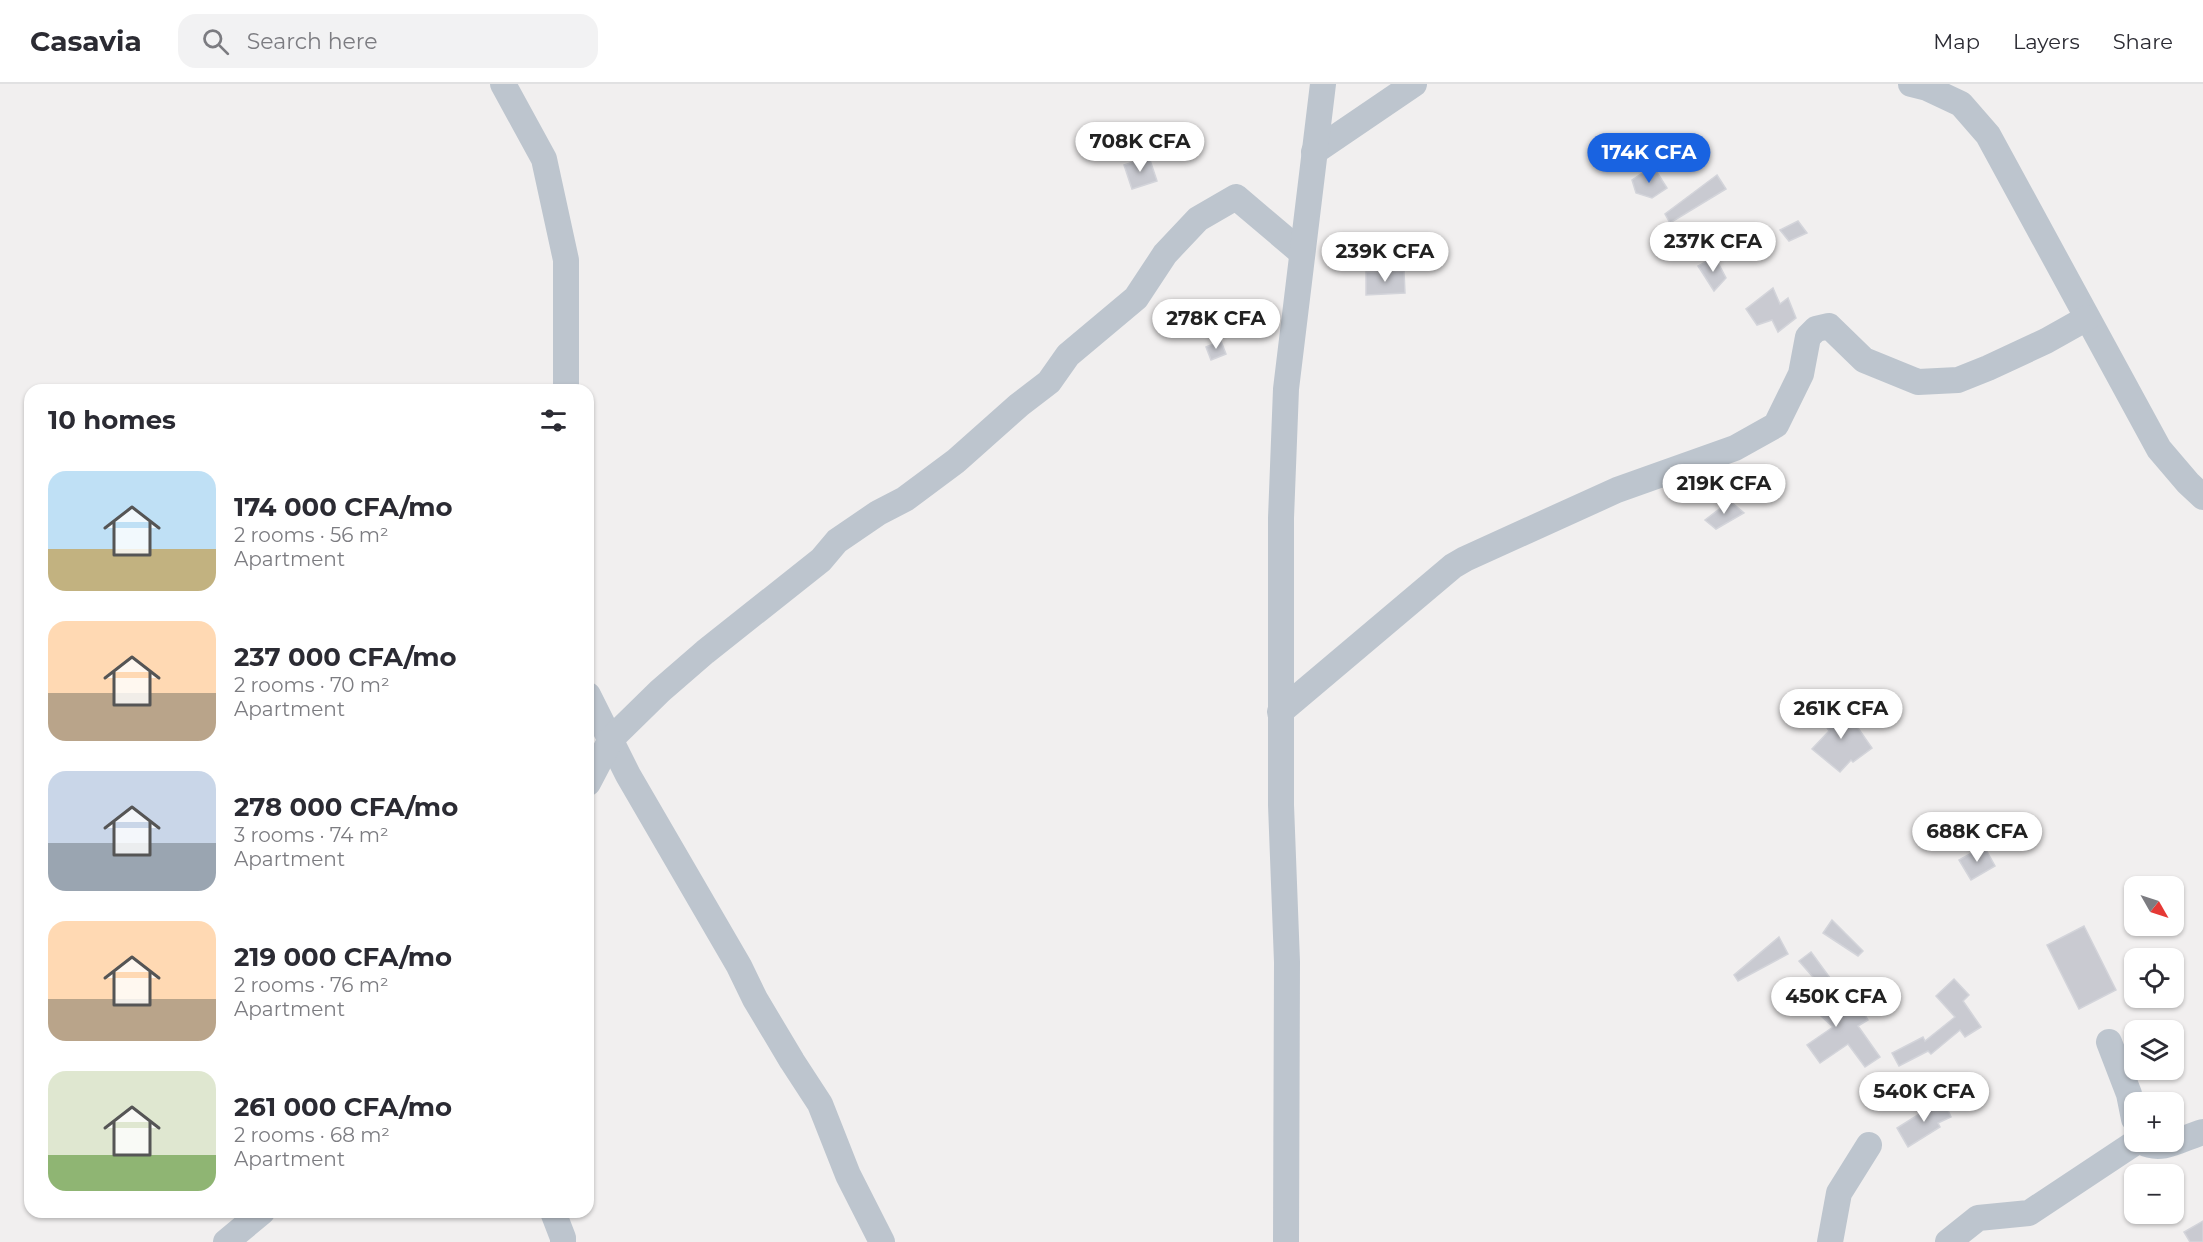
<!DOCTYPE html>
<meta charset="utf-8">
<style>
:root{--surface:#fff;--page:#f2f2f3;--text:#2b2b33;--muted:#7c7c81;--line:#e1e1e2;--accent:#1963e1}
body{margin:0;font-family:Montserrat,sans-serif;background:var(--page);color:var(--text);height:100vh;display:flex;flex-direction:column;font-size:22px;white-space:nowrap}
*{box-sizing:border-box;margin:0}
p{font-size:20px;color:var(--muted)}
.icon{flex:none;width:33px;height:33px;fill:none;stroke:currentColor;stroke-width:2;stroke-linecap:round;stroke-linejoin:round}
.map{position:relative;flex:1;overflow:hidden}
.sheet{position:absolute;left:24px;top:300px;width:570px;height:834px;display:flex;flex-direction:column;background:var(--surface);border-radius:18px;box-shadow:0 2px 4px #0004}
.sheet>*{flex:none}
.needle{width:39px;rotate:129deg}
.fabs{position:absolute;left:2124px;top:792px;display:grid;gap:12px}
.fabs a{display:grid;place-items:center;width:60px;height:60px;border-radius:12px;background:var(--surface);box-shadow:0 2px 4px #0004;font-size:30px}
.price{position:absolute;translate:-50% -51px;padding:0 14px;border-radius:21px;background:#fff;color:#222;font-size:20px;line-height:39px;filter:drop-shadow(0 2px 3px #0008)}
.price::after{content:'';position:absolute;left:50%;top:36px;width:18px;height:14px;margin-left:-9px;background:inherit;clip-path:polygon(0 0,100% 0,50% 100%)}
.price.on{background:var(--accent);color:#fff}
ul{padding:0;list-style:none}
li{display:flex;align-items:center;gap:18px;height:150px;padding:0 24px}
li span{display:grid;place-items:center;flex:none;width:168px;height:120px;border-radius:18px;color:#555}
li>.icon{margin-inline-start:auto}
span .icon{width:72px;height:72px;fill:#fffc;stroke-width:1}
li b{font-size:26px}
h2{display:flex;justify-content:space-between;align-items:center;height:72px;padding:0 24px;font-size:26px}
header{display:flex;align-items:center;gap:36px;box-sizing:border-box;height:84px;padding:0 30px;background:var(--surface);border-bottom:2px solid var(--line)}
header strong{font-size:28px}
nav{display:flex;gap:33px;margin-inline-start:auto;font-size:21px}
.search{width:420px;height:54px;background:var(--page);display:flex;align-items:center;gap:15px;box-sizing:border-box;padding:0 21px;border-radius:18px;color:var(--muted);font-size:22px}
.map>svg:first-child{display:block}
.building{fill:#c9cad1;stroke:#d3d4da;stroke-width:1.5}
.lines{fill:none;stroke-linecap:round;stroke-linejoin:round}
.minor{stroke:#bdc5ce;stroke-width:26}
</style>
<header>
<strong>Casavia</strong>
<div class="search"><svg class="icon" aria-label="search" viewBox="0 0 24 24"><circle cx="10" cy="10" r="6"/><path d="M15 15l6 6"/></svg>Search here</div>
<nav><a>Map</a><a>Layers</a><a>Share</a></nav>
</header>
<div class="map">
<svg width="2203" height="1158" viewBox="0 0 2203 1158">
<rect width="100%" height="100%" fill="#f1efef"/>
<g class="building">
<path d="M1611,54L1625,72L1610,83L1596,65Z"/>
<path d="M1149,73L1157,97L1132,105L1124,81Z"/>
<path d="M1653,82L1667,104L1652,114L1636,109L1632,96Z"/>
<path d="M1717,91L1726,105L1670,139L1665,130Z"/>
<path d="M1798,137L1807,149L1789,157L1780,146Z"/>
<path d="M1715,173L1726,194L1714,207L1698,182Z"/>
<path d="M1404,187L1405,209L1366,211V188Z"/>
<path d="M1773,204L1780,220L1788,214L1796,234L1778,248L1772,236L1757,241L1746,225Z"/>
<path d="M1221,257L1226,270L1211,276L1206,263Z"/>
<path d="M1730,417L1744,429L1716,445L1705,436Z"/>
<path d="M1842,621L1872,664L1853,678L1851,676L1840,688L1812,665L1829,647L1822,635Z"/>
<path d="M1984,762L1995,782L1971,796L1959,776Z"/>
<path d="M1832,836L1863,867L1858,872L1823,849Z"/>
<path d="M2084,842L2116,906L2079,925L2047,861Z"/>
<path d="M1779,853L1788,870L1738,897L1734,891Z"/>
<path d="M1811,868L1836,902L1827,909L1799,877Z"/>
<path d="M1954,895L1969,911L1963,917L1981,943L1965,953L1960,946L1931,970L1928,967L1899,982L1892,969L1923,953L1925,957L1955,933L1936,912Z"/>
<path d="M1813,897L1839,934L1859,921L1868,936L1858,942L1880,973L1865,983L1848,960L1820,979L1807,961L1833,943L1808,920L1799,926L1788,918Z"/>
<path d="M1943,1015L1951,1033L1938,1039L1940,1043L1908,1063L1897,1044Z"/>
<path d="M2203,1137V1158H2190L2184,1148Z"/>
</g>
<g class="lines">
<g class="minor">
<path d="M503,0L544,75L566,176V306"/>
<path d="M1911,0L1927,4L1961,20L1988,51L2159,365L2188,399L2203,413"/>
<path d="M1314,68L1414,0"/>
<path d="M588,611L628,691L739,882L755,915L792,977L820,1020L848,1091L882,1158"/>
<path d="M1280,628L1453,482L1465,475L1617,406L1735,364L1776,341L1801,290L1808,253L1816,245L1829,242L1864,276L1918,298L1958,296L1988,284L2046,257L2087,234"/>
<path d="M588,699L611,655L660,607L705,568L821,476L837,457L878,429L905,415L956,377L1019,321L1049,298L1068,271L1136,214L1165,170L1198,135L1236,113L1302,169"/>
<path d="M2109,958L2129,1010L2134,1035"/>
<path d="M2142,1058C2163,1069 2182,1054 2203,1048"/>
<path d="M553,1128L563,1154V1158"/>
<path d="M226,1158L262,1128"/>
<path d="M1286,1158L1287,878L1281,721V434L1286,305L1323,0"/>
<path d="M1830,1158L1839,1109L1869,1061"/>
<path d="M1948,1158L1978,1134L2029,1129L2136,1058"/>
</g>
</g>
</svg>
<div class="fabs">
<a><svg class="needle" viewBox="-14 -14 28 28"><path d="M0-13l5 13h-10z" fill="#e53935"/><path d="M0 13l5-13h-10z" fill="#7c7c81"/></svg></a>
<a><svg class="icon" aria-label="locate" viewBox="0 0 24 24"><circle cx="12" cy="12" r="6"/><path d="M12 2v4M12 18v4M2 12h4M18 12h4"/></svg></a>
<a><svg class="icon" aria-label="layers" viewBox="0 0 24 24"><path d="M12 4l9 5-9 5-9-5zM3 14l9 5 9-5"/></svg></a>
<a>+</a>
<a>−</a>
</div>
<b class="price" style="left:1140px;top:89px">708K CFA</b>
<b class="price on" style="left:1649px;top:100px">174K CFA</b>
<b class="price" style="left:1713px;top:189px">237K CFA</b>
<b class="price" style="left:1385px;top:199px">239K CFA</b>
<b class="price" style="left:1216px;top:266px">278K CFA</b>
<b class="price" style="left:1724px;top:431px">219K CFA</b>
<b class="price" style="left:1841px;top:656px">261K CFA</b>
<b class="price" style="left:1977px;top:779px">688K CFA</b>
<b class="price" style="left:1836px;top:944px">450K CFA</b>
<b class="price" style="left:1924px;top:1039px">540K CFA</b>
<section class="sheet">
<h2>10 homes<svg class="icon" aria-label="filters" viewBox="0 0 24 24"><path d="M4 7h16M4 17h16"/><circle cx="9" cy="7" r="2"/><circle cx="15" cy="17" r="2"/></svg></h2>
<ul>
<li><span style="background:linear-gradient(#bfe0f5 65%,#c2b280 0)"><svg class="icon" aria-label="home" viewBox="0 0 24 24"><path d="M3 11l9-7 9 7M6 9v11h12V9"/></svg></span><div><b>174 000 CFA/mo</b><p>2 rooms · 56 m²</p><p>Apartment</p></div></li>
<li><span style="background:linear-gradient(#ffd9b3 60%,#b9a48a 0)"><svg class="icon" aria-label="home" viewBox="0 0 24 24"><path d="M3 11l9-7 9 7M6 9v11h12V9"/></svg></span><div><b>237 000 CFA/mo</b><p>2 rooms · 70 m²</p><p>Apartment</p></div></li>
<li><span style="background:linear-gradient(#c9d6e8 60%,#9aa5b1 0)"><svg class="icon" aria-label="home" viewBox="0 0 24 24"><path d="M3 11l9-7 9 7M6 9v11h12V9"/></svg></span><div><b>278 000 CFA/mo</b><p>3 rooms · 74 m²</p><p>Apartment</p></div></li>
<li><span style="background:linear-gradient(#ffd9b3 65%,#b9a48a 0)"><svg class="icon" aria-label="home" viewBox="0 0 24 24"><path d="M3 11l9-7 9 7M6 9v11h12V9"/></svg></span><div><b>219 000 CFA/mo</b><p>2 rooms · 76 m²</p><p>Apartment</p></div></li>
<li><span style="background:linear-gradient(#dfe7d0 70%,#8fb573 0)"><svg class="icon" aria-label="home" viewBox="0 0 24 24"><path d="M3 11l9-7 9 7M6 9v11h12V9"/></svg></span><div><b>261 000 CFA/mo</b><p>2 rooms · 68 m²</p><p>Apartment</p></div></li>
</ul>
</section>
</div>
